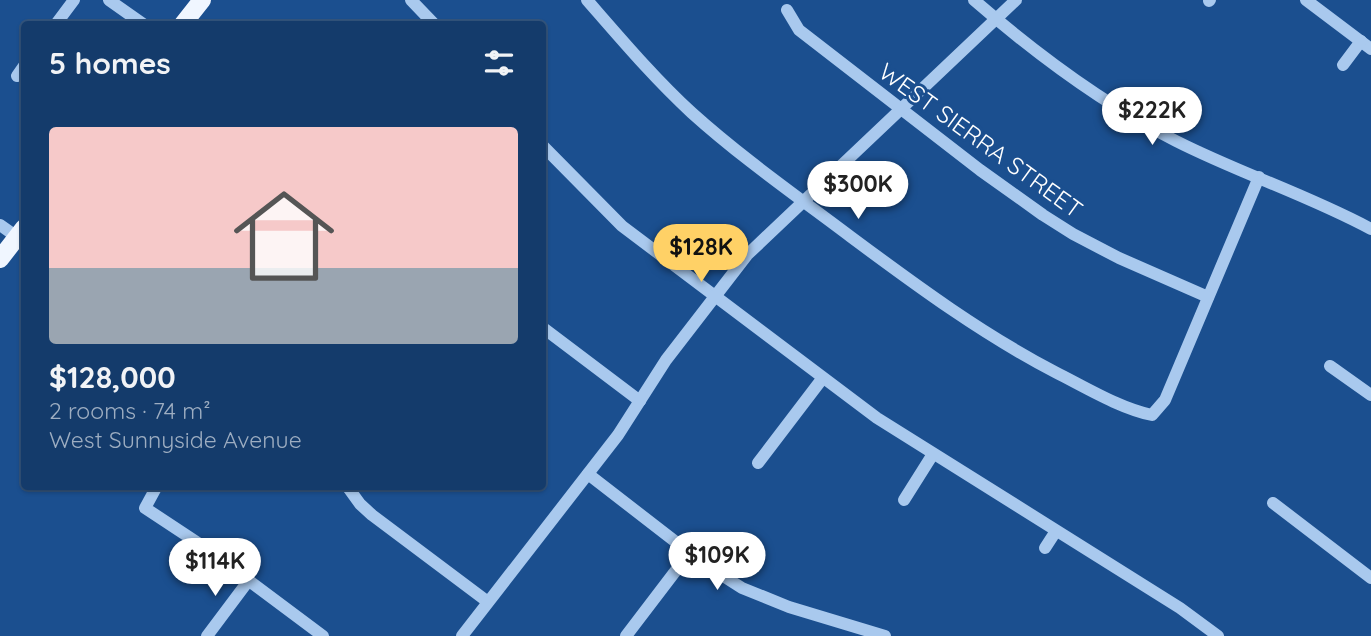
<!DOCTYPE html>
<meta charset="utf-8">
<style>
:root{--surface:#143b6b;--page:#1d4271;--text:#f1f3f6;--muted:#9dadc1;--line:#33557e;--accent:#ffd166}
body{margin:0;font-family:Quicksand,sans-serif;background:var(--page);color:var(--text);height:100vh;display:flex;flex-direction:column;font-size:26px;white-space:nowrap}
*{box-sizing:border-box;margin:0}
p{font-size:23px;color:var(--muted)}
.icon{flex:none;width:38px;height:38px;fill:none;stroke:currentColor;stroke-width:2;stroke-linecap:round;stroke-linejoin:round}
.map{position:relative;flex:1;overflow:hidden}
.drawer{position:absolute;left:21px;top:21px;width:525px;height:469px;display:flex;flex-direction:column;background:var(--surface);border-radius:7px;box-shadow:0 2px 5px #0004,0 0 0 2px var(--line)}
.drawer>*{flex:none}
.price{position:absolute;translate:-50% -60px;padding:0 16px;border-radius:24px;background:#fff;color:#222;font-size:23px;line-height:46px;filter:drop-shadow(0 2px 4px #0008)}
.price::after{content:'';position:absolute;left:50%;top:42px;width:21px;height:16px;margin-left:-10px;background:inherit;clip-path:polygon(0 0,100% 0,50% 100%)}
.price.active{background:var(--accent);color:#111}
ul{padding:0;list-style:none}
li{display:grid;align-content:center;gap:14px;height:371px;padding:0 28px}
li+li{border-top:2px solid var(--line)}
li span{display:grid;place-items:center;height:217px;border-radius:7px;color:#555}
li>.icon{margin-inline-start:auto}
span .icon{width:126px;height:126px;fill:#fffc;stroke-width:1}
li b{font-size:30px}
h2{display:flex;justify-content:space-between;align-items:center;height:84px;padding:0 28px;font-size:30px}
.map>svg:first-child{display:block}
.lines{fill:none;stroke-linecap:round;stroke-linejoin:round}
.minor{stroke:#a9c9ee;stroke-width:12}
.major{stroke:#f0f6ff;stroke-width:18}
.labels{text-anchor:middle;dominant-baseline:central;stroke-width:6;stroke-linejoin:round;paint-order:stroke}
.street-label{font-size:24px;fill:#fff;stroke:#1b4f8f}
</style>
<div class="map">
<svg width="1371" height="636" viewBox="0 0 1371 636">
<rect width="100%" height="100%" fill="#1b4f8f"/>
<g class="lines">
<g class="minor">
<path d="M109,0L143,24"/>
<path d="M411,0L434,24"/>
<path d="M587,0C621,39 654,78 692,113C742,158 798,197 851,237C917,286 982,334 1055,372C1085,387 1119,408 1152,415L1165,400L1259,177"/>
<path d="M974,0C1035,53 1103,104 1176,141C1239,173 1308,195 1371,229"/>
<path d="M1306,0L1371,49"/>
<path d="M1209,1L1210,0"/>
<path d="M787,10L799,30L980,170L1043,215L1073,234L1119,258L1208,297"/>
<path d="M56,24L74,0"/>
<path d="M1343,65L1361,41"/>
<path d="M17,76L24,66"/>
<path d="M542,145L622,226L877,418L1180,608L1218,636"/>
<path d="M0,225L17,237"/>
<path d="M542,327L640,401"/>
<path d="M1330,366L1371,395"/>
<path d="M758,463L822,379"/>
<path d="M588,474L703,563L742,588L789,607L885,636"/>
<path d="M157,486L145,508L201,545L323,636"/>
<path d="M347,486L360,504L372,515L488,602"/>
<path d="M904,500L933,454"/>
<path d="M1273,503L1371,578"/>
<path d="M1045,548L1056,531"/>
<path d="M207,636L249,580"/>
<path d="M462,636L618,435L666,360L747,255L1016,0"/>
<path d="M626,636L690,552"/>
</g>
<g class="major">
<path d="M183,24L202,0"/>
<path d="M0,259L24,228"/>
</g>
</g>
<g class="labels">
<g class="street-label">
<text transform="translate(981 140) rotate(36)">WEST SIERRA STREET</text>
</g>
</g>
</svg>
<b class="price" style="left:1152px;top:147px">$222K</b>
<b class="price" style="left:858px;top:221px">$300K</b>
<b class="price active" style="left:701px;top:284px">$128K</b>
<b class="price" style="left:717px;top:592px">$109K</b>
<b class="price" style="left:215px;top:598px">$114K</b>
<section class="drawer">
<h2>5 homes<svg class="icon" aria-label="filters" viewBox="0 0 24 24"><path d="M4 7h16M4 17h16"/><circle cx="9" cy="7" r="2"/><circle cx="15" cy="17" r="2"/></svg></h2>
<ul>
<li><span style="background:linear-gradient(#f6c9c9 65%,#9aa5b1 0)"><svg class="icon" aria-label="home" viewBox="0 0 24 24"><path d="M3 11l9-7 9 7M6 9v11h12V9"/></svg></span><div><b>$128,000</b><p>2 rooms · 74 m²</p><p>West Sunnyside Avenue</p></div></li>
</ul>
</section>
</div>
